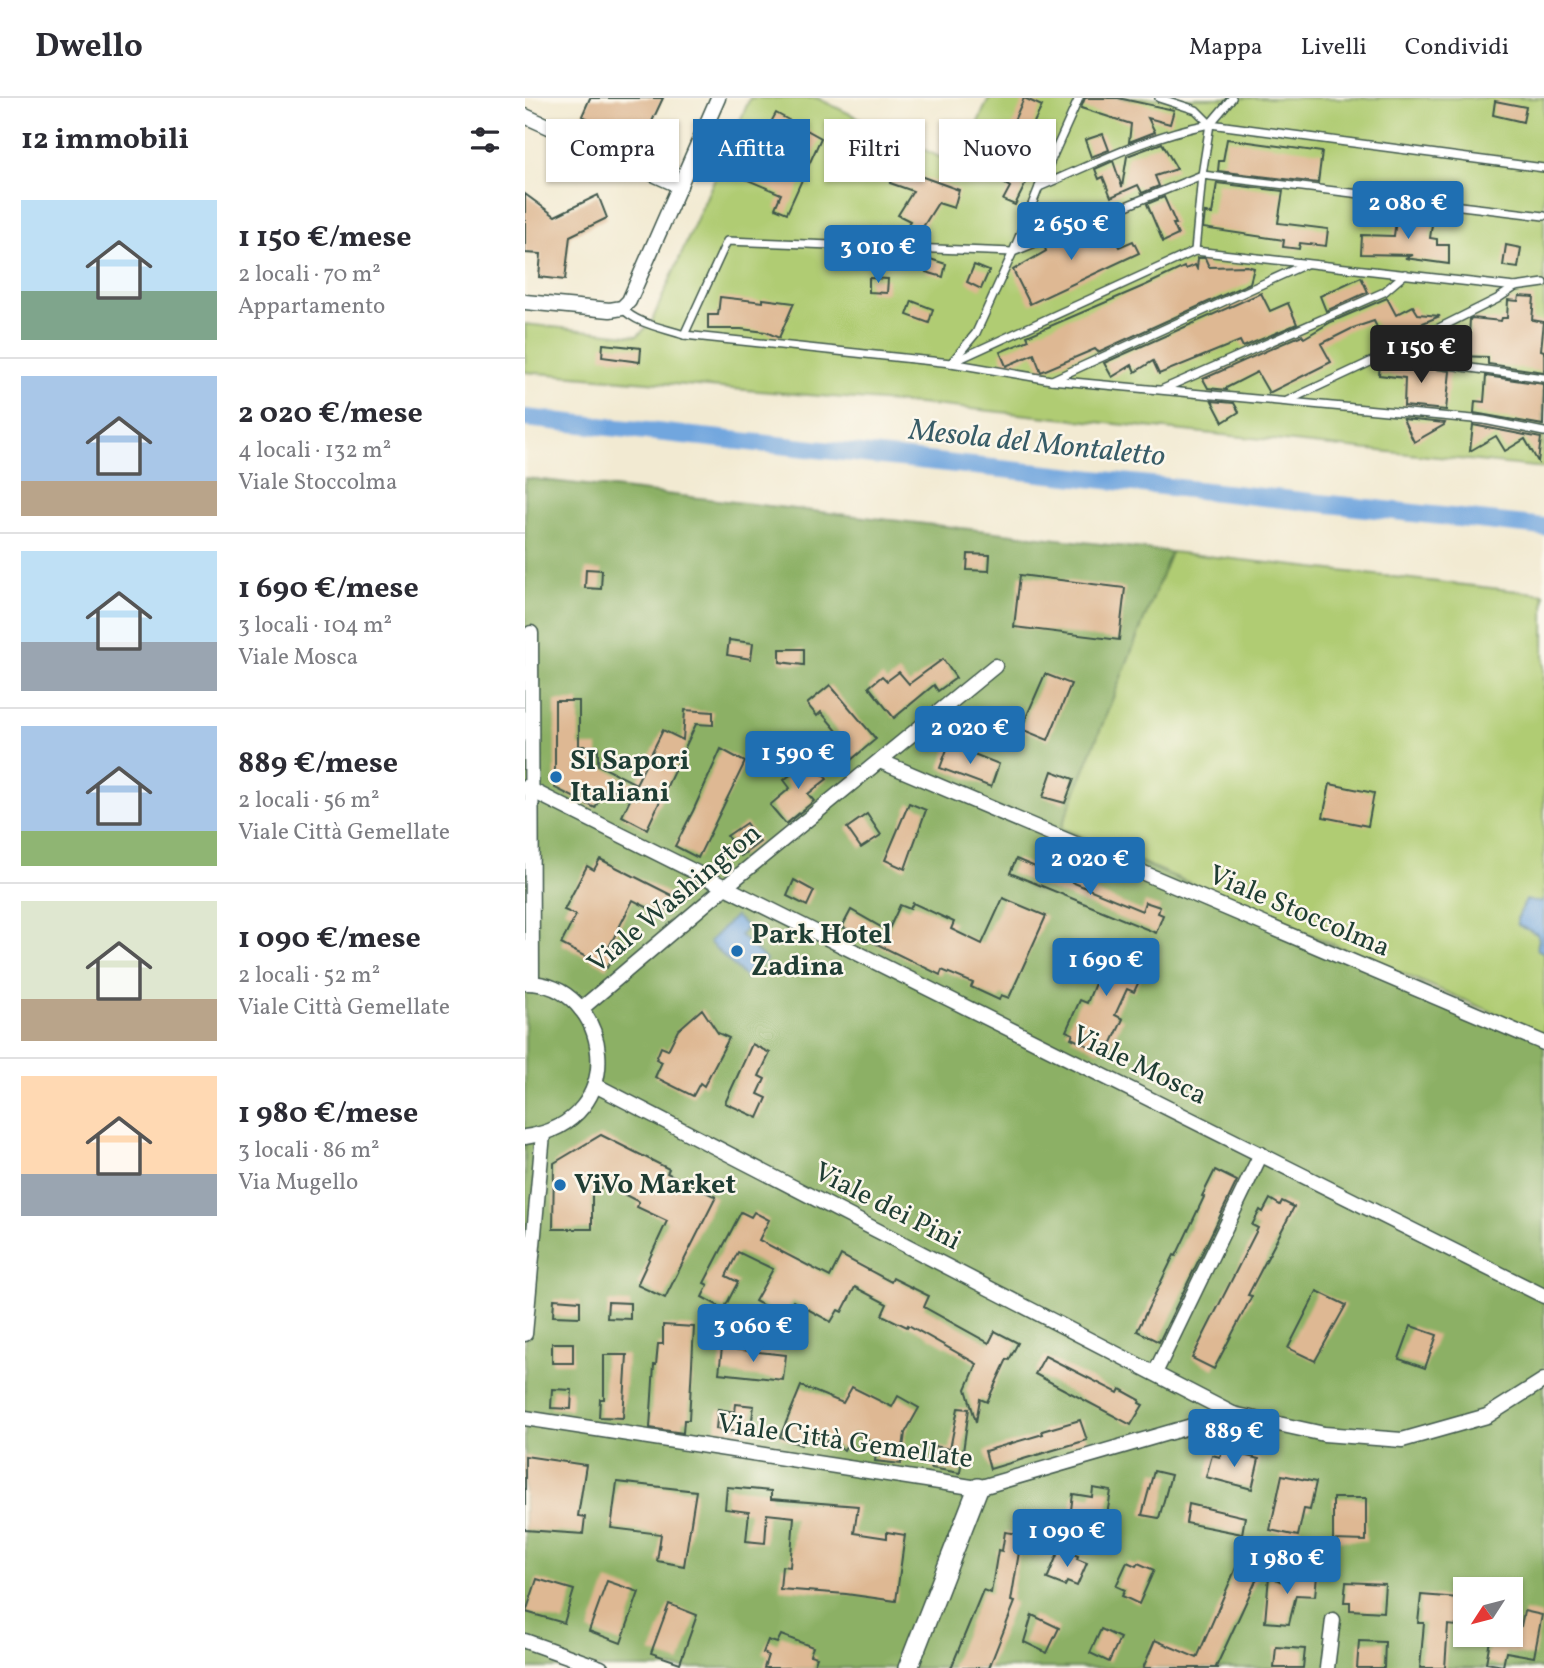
<!DOCTYPE html>
<html lang="it">
<meta charset="utf-8">
<style>
:root{--surface:#fff;--page:#f2f2f3;--text:#2b2b33;--muted:#7c7c81;--line:#e1e1e2;--accent:#1f6fb2}
body{margin:0;font-family:Vollkorn,serif;background:var(--page);color:var(--text);height:100vh;display:flex;flex-direction:column;font-size:26px;white-space:nowrap}
*{box-sizing:border-box;margin:0}
p{font-size:23px;color:var(--muted)}
.icon{flex:none;width:38px;height:38px;fill:none;stroke:currentColor;stroke-width:2;stroke-linecap:round;stroke-linejoin:round}
.map{position:relative;flex:1;overflow:hidden}
.sheet{display:flex;flex-direction:column;background:var(--surface);width:525px}
.sheet>*{flex:none}
.guide{position:absolute;left:21px;top:21px;width:665px;height:63px;display:flex;gap:14px}
.needle{width:46px;rotate:234deg}
.buttons{position:absolute;left:928px;top:1479px;display:grid;gap:14px}
.buttons a{display:grid;place-items:center;width:70px;height:70px;border-radius:0px;background:var(--surface);box-shadow:0 2px 5px #0004;font-size:35px}
.price{position:absolute;translate:-50% -60px;padding:0 16px;border-radius:7px;background:var(--accent);color:#fff;font-size:23px;line-height:46px;filter:drop-shadow(0 2px 4px #0008)}
.price::after{content:'';position:absolute;left:50%;top:42px;width:21px;height:16px;margin-left:-10px;background:inherit;clip-path:polygon(0 0,100% 0,50% 100%)}
.price.on{background:#222;color:#fff}
ul{padding:0;list-style:none}
li{display:flex;align-items:center;gap:21px;height:175px;padding:0 21px}
li+li{border-top:2px solid var(--line)}
li span{display:grid;place-items:center;flex:none;width:196px;height:140px;border-radius:0px;color:#555}
li>.icon{margin-inline-start:auto}
span .icon{width:84px;height:84px;fill:#fffc;stroke-width:1}
li b{font-size:30px}
h2{display:flex;justify-content:space-between;align-items:center;height:84px;padding:0 21px;font-size:30px}
.tag{padding:0 24px;border-radius:0px;background:var(--surface);box-shadow:0 2px 5px #0004;font-size:24px;line-height:63px}
.tag.on{background:var(--accent);color:#fff}
header{display:flex;align-items:center;gap:42px;box-sizing:border-box;height:98px;padding:0 35px;background:var(--surface);border-bottom:2px solid var(--line)}
header strong{font-size:33px}
nav{display:flex;gap:38px;margin-inline-start:auto;font-size:24px}
main{display:flex;flex:1;min-height:0}
.map>svg:first-child{display:block}
.green{fill:#b0cc73;stroke:#688454;stroke-width:2}
.forest{fill:#8cb065;stroke:#56764c;stroke-width:2;fill-rule:evenodd}
.water{fill:#71a6de;stroke:#487289;stroke-width:2}
.lines{fill:none;stroke-linecap:round;stroke-linejoin:round}
.canal{stroke:#71a6de;stroke-width:18}
.building{fill:#deb893}
.lane-casing{stroke:#3f574c;stroke-width:10}
.street-casing{stroke:#3f574c;stroke-width:17}
.secondary-casing{stroke:#3f574c;stroke-width:22}
.lane{stroke:#fff;stroke-width:7}
.street{stroke:#fff;stroke-width:14}
.secondary{stroke:#fff;stroke-width:19}
.poi-dot{fill:#1f6fb2;stroke:#fbf7ec;stroke-width:2.5}
.labels{text-anchor:middle;dominant-baseline:central;stroke-width:5;stroke-linejoin:round;paint-order:stroke}
.poi-label{font-size:28px;font-weight:bold;fill:#1f3d34;stroke:#fbf7ec;text-anchor:start}
.street-label{font-size:28px;fill:#1f3d34;stroke:#fbf7ec}
.water-label{font-size:30px;font-style:italic;fill:#385c67;stroke:#fbf7ec}
</style>
<header>
<strong>Dwello</strong>
<nav><a>Mappa</a><a>Livelli</a><a>Condividi</a></nav>
</header>
<main>
<section class="sheet">
<h2>12 immobili<svg class="icon" aria-label="filters" viewBox="0 0 24 24"><path d="M4 7h16M4 17h16"/><circle cx="9" cy="7" r="2"/><circle cx="15" cy="17" r="2"/></svg></h2>
<ul>
<li><span style="background:linear-gradient(#bfe0f5 65%,#7fa58c 0)"><svg class="icon" aria-label="home" viewBox="0 0 24 24"><path d="M3 11l9-7 9 7M6 9v11h12V9"/></svg></span><div><b>1 150 €/mese</b><p>2 locali · 70 m²</p><p>Appartamento</p></div></li>
<li><span style="background:linear-gradient(#a9c7e8 75%,#b9a48a 0)"><svg class="icon" aria-label="home" viewBox="0 0 24 24"><path d="M3 11l9-7 9 7M6 9v11h12V9"/></svg></span><div><b>2 020 €/mese</b><p>4 locali · 132 m²</p><p>Viale Stoccolma</p></div></li>
<li><span style="background:linear-gradient(#bfe0f5 65%,#9aa5b1 0)"><svg class="icon" aria-label="home" viewBox="0 0 24 24"><path d="M3 11l9-7 9 7M6 9v11h12V9"/></svg></span><div><b>1 690 €/mese</b><p>3 locali · 104 m²</p><p>Viale Mosca</p></div></li>
<li><span style="background:linear-gradient(#a9c7e8 75%,#8fb573 0)"><svg class="icon" aria-label="home" viewBox="0 0 24 24"><path d="M3 11l9-7 9 7M6 9v11h12V9"/></svg></span><div><b>889 €/mese</b><p>2 locali · 56 m²</p><p>Viale Città Gemellate</p></div></li>
<li><span style="background:linear-gradient(#dfe7d0 70%,#b9a48a 0)"><svg class="icon" aria-label="home" viewBox="0 0 24 24"><path d="M3 11l9-7 9 7M6 9v11h12V9"/></svg></span><div><b>1 090 €/mese</b><p>2 locali · 52 m²</p><p>Viale Città Gemellate</p></div></li>
<li><span style="background:linear-gradient(#ffd9b3 70%,#9aa5b1 0)"><svg class="icon" aria-label="home" viewBox="0 0 24 24"><path d="M3 11l9-7 9 7M6 9v11h12V9"/></svg></span><div><b>1 980 €/mese</b><p>3 locali · 86 m²</p><p>Via Mugello</p></div></li>
</ul>
</section>
<div class="map">
<svg width="1019" height="1570" viewBox="0 0 1019 1570">
<rect width="100%" height="100%" fill="#fbf7ec"/>
<filter id="ink" filterUnits="userSpaceOnUse"><feTurbulence type="fractalNoise" baseFrequency=".0143" numOctaves="2"/><feDisplacementMap in="SourceGraphic" scale="14" xChannelSelector="R" yChannelSelector="G"/><feConvolveMatrix kernelMatrix="1 2 1 2 8 2 1 2 1" color-interpolation-filters="sRGB"/></filter>
<filter id="wash" filterUnits="userSpaceOnUse"><feTurbulence type="fractalNoise" baseFrequency=".00686" numOctaves="4" result="noise"/><feDisplacementMap in="SourceGraphic" scale="28" xChannelSelector="R" yChannelSelector="G"/><feGaussianBlur stdDeviation="1.57" result="paint"/><feColorMatrix in="noise" values="0 0 0 0 0 0 0 0 0 0 0 0 0 0 0 0 0 1.4 0 .05"/><feComposite in="paint" operator="in"/></filter>
<g filter="url(#wash)">
<rect width="100%" height="100%" fill="#f2ead2"/>
<g class="green">
<path d="M225,0H292L433,68L464,0H1019V370L417,308L0,274V226L112,238L126,225Z"/>
<path d="M646,454L1019,496V936L536,730Z"/>
</g>
<path class="forest" d="M0,380L646,454L536,730L1019,941V1570H0ZM940,1491H985V1536H940Z"/>
<g class="water">
<path d="M1019,800V855L1012,851L1014,841L1012,836L993,827L992,821L1001,802L1017,804Z"/>
<path d="M210,818L222,829L215,837L241,862L222,881L184,844Z"/>
</g>
<g class="lines">
<path class="canal" d="M0,320L1019,429"/>
</g>
<g id="blocks">
<g class="building">
<path d="M65,0H138L117,45L57,18Z"/>
<path d="M499,0L517,8L499,45L483,36Z"/>
<path d="M560,0H593L649,12L645,26L623,20L630,34L604,44L606,26L556,10Z"/>
<path d="M970,3L1001,9L998,24L968,17Z"/>
<path d="M251,15L296,40L262,115L250,110L256,96L218,80L226,61Z"/>
<path d="M578,36L584,52L566,59L560,42Z"/>
<path d="M702,41L797,54L793,85L693,73L694,63H698Z"/>
<path d="M637,45L652,71L630,78L634,88L617,95L613,87L586,99L578,79L574,81L570,71L588,63L597,89L602,58Z"/>
<path d="M475,63L502,78V83L490,107L478,102L485,89L466,78Z"/>
<path d="M370,69L434,92L429,110L413,105L391,140L379,133L385,123L373,117L388,93L365,85Z"/>
<path d="M692,85L758,93L753,125L803,131L801,148L775,145L774,151L758,149L759,142L678,130L680,115L687,116Z"/>
<path d="M0,96L30,118L73,97L82,120L45,138L40,182L14,179L16,156L0,155Z"/>
<path d="M639,99L651,126H648L653,137L638,144L622,106Z"/>
<path d="M530,110L540,126L523,133L514,119Z"/>
<path d="M872,114L908,120L905,140L912,141V147H924V166L880,160L888,157L836,156L837,137L869,138Z"/>
<path d="M582,125L594,149L608,143L614,155L505,206L488,172L521,153L520,150L529,144L546,137L550,141Z"/>
<path d="M981,147L996,150L993,170L978,168Z"/>
<path d="M673,160H680L684,169L722,168L729,170L725,185L573,254L570,251L516,274L509,256L481,268L475,254L504,242L502,238L621,187L659,169L660,171L670,167L672,171Z"/>
<path d="M405,161L421,166L418,179L401,174Z"/>
<path d="M449,167L464,173L456,191L442,184Z"/>
<path d="M836,179L843,194L801,213L795,198Z"/>
<path d="M344,180L363,181L362,195L344,194Z"/>
<path d="M736,195L745,213L763,205L772,226L718,249L715,243L634,276L628,263L610,274L607,267L587,279L579,265Z"/>
<path d="M994,198L1009,199L1007,222L1019,224L1016,252L1019,253V274L963,266V259L931,258L927,261L892,257V248L915,236L944,238L945,221L947,220L976,223L977,220H982L983,202L993,203Z"/>
<path d="M195,199L238,204V201L269,205L254,240L241,234L216,231H183V217H193Z"/>
<path d="M862,200L871,217L888,208L893,216L915,218L898,225L901,230L893,234V227L858,242L849,223L828,230L796,246L806,264L744,295L732,274L701,290L702,292L683,290L678,281L777,237L779,240L806,224Z"/>
<path d="M387,203L408,211L404,225L382,217Z"/>
<path d="M78,246L116,250L115,264L77,259Z"/>
<path d="M859,264L925,273L921,312L879,308L880,280L854,277L855,266Z"/>
<path d="M961,278L1019,286L1018,327L949,315L950,303L959,304Z"/>
<path d="M687,303L709,305L714,314L698,324Z"/>
<path d="M878,321L920,325L919,327L889,344Z"/>
<path d="M948,327L1016,340L1013,364L1000,341L980,353L971,338L945,353Z"/>
<path d="M443,456L465,457L464,473L442,472Z"/>
<path d="M61,471L77,472L76,491L60,490Z"/>
<path d="M495,477L600,490L594,542L489,529Z"/>
<path d="M204,542L228,545L226,561L202,557Z"/>
<path d="M255,551H279V567L255,564Z"/>
<path d="M418,561L431,580L413,593L409,587L369,620L344,589L357,578L362,583L374,574L384,586Z"/>
<path d="M520,576L546,586L523,642L496,631Z"/>
<path d="M305,587L351,641L326,662L317,651L323,646L296,614L292,618L282,606Z"/>
<path d="M30,603H54V648H73V667L111,686L138,632L158,642L160,612L188,614V627L171,626L122,731L97,718L106,700L81,688L70,710L30,690Z"/>
<path d="M470,612L484,631L463,646L449,627Z"/>
<path d="M424,646L474,666L466,689L415,670Z"/>
<path d="M196,651L220,664L173,760L150,748L168,713Z"/>
<path d="M285,661L302,681L283,696L289,703L261,726L245,707L265,690L259,682Z"/>
<path d="M527,673L549,681L540,705L518,699Z"/>
<path d="M805,686L849,695L843,728L798,719Z"/>
<path d="M384,705L401,712L380,771L360,762Z"/>
<path d="M342,716L356,737L336,750L322,730Z"/>
<path d="M221,725L235,744L216,758L202,738Z"/>
<path d="M75,761L152,800L145,813L138,809L135,816L108,802L84,849L91,853L82,870L36,846L51,817L39,812L62,768L69,772Z"/>
<path d="M491,761L617,813L620,804L635,809L633,815L638,817L631,835L485,775Z"/>
<path d="M269,782L289,793L282,808L262,798Z"/>
<path d="M478,800L521,818L484,900L476,897L474,902L446,889L448,885L417,872L415,877L317,829L326,812L363,833L375,807L385,811L388,805L429,824L426,831L457,846Z"/>
<path d="M581,844L623,864L609,894L602,891L590,917L598,921L584,951L577,948L574,953L546,940L548,936L541,933L555,902L562,905L573,878L567,875Z"/>
<path d="M177,911L193,935L204,940L179,988L175,985L168,998L130,979L137,964L131,961L136,949L143,952L153,932Z"/>
<path d="M227,946L245,955L234,978L240,981L233,996L242,1000L233,1020L200,1005Z"/>
<path d="M76,1037L144,1071L142,1075L191,1099L140,1200L112,1187L142,1123L112,1109L114,1104L81,1087L67,1095V1131H28L29,1065Z"/>
<path d="M690,1072L712,1083L634,1244L612,1233L649,1157L651,1158L679,1099L677,1098Z"/>
<path d="M745,1101L755,1107L757,1103L769,1109L723,1197L727,1198L689,1271L667,1260L733,1130L727,1127L735,1112L738,1114Z"/>
<path d="M216,1114L226,1119L229,1114L244,1122L234,1142L305,1179L316,1157L366,1184L368,1180L404,1198L399,1209L464,1245L470,1233L493,1245L484,1262L482,1261L462,1304L455,1301L451,1324L441,1291L452,1266L383,1227L382,1229L357,1217L362,1206L330,1189L317,1214L313,1212L306,1224L268,1203L259,1219L230,1203L248,1171L213,1154L201,1178L213,1184L199,1211L177,1199L183,1187L179,1185Z"/>
<path d="M792,1193L821,1207L790,1263L763,1250Z"/>
<path d="M29,1201L55,1203V1219L28,1218Z"/>
<path d="M83,1204L105,1205V1221L82,1220Z"/>
<path d="M138,1227L169,1229L164,1322H159L158,1335L125,1330L129,1267H131L133,1246H138Z"/>
<path d="M886,1228L912,1237L900,1270L874,1261Z"/>
<rect x="27" y="1245" width="21" height="20"/>
<path d="M197,1250L261,1257L258,1282L194,1275Z"/>
<path d="M79,1257H102L98,1320L74,1319L75,1301H79Z"/>
<path d="M520,1258L593,1295L595,1291L615,1302L614,1305L618,1307L606,1327L510,1276Z"/>
<path d="M276,1288L318,1305L327,1289L367,1309L373,1298L394,1310L380,1335L376,1366L350,1363L352,1346L329,1334L319,1352L282,1334L276,1347L255,1339Z"/>
<path d="M27,1291L47,1292L46,1311L26,1310Z"/>
<path d="M211,1306L229,1308L225,1335L191,1331L193,1311L210,1314Z"/>
<path d="M433,1310L444,1311L435,1375L406,1370L409,1348L425,1351Z"/>
<path d="M555,1322L562,1342L465,1371L460,1353L518,1336L517,1333Z"/>
<path d="M697,1352L734,1361L727,1391L681,1379L687,1357L695,1359Z"/>
<path d="M0,1358L61,1367L53,1418L60,1419L58,1436L0,1432Z"/>
<path d="M629,1373L646,1377L634,1420L617,1417Z"/>
<path d="M757,1377L791,1384L785,1412L779,1411L773,1438L745,1432Z"/>
<path d="M92,1384L171,1393L159,1468L132,1463L136,1436L86,1430Z"/>
<path d="M202,1389L246,1393V1401L333,1408L329,1435L362,1440V1434L380,1437L371,1503L321,1496L255,1491L257,1468L265,1469L269,1419L242,1416L240,1445L221,1443L224,1414L200,1411Z"/>
<path d="M568,1390L586,1393L582,1417L546,1412L548,1396L567,1399Z"/>
<path d="M808,1400H841V1443L808,1442Z"/>
<path d="M664,1406L720,1419L717,1436L661,1425Z"/>
<path d="M480,1434L508,1438L505,1455L494,1454L486,1503L490,1504L464,1570H426L458,1492L466,1495L473,1452L477,1453Z"/>
<path d="M535,1450L553,1458L552,1461L562,1465L552,1488L542,1484L540,1488L522,1481Z"/>
<path d="M602,1464L611,1468L613,1465L629,1472L614,1506L597,1498L600,1492L591,1488Z"/>
<path d="M713,1465L735,1474L691,1569L694,1570H618L630,1542L672,1560Z"/>
<path d="M756,1475L792,1478L790,1498L771,1497L764,1526L740,1524L744,1478L755,1483Z"/>
<path d="M12,1481L49,1492L39,1525L1,1514Z"/>
<path d="M82,1483L114,1494L96,1545L64,1533Z"/>
<path d="M821,1484L860,1486L858,1514L825,1512V1504H819Z"/>
<path d="M896,1497L934,1500L932,1528L923,1527L920,1570H895L899,1525H893Z"/>
<path d="M144,1506L172,1517L155,1565L126,1555Z"/>
<path d="M999,1513L1017,1517L1009,1559L981,1554L978,1568L961,1565L966,1536H985V1526L996,1528Z"/>
<path d="M507,1517L534,1530L522,1555L499,1544Z"/>
<path d="M576,1531L595,1540L584,1564L565,1555Z"/>
<path d="M256,1537L288,1549L285,1557L292,1559L288,1570H239L243,1557L238,1555L243,1542L252,1545Z"/>
<path d="M834,1543L860,1544L859,1570H832Z"/>
<path d="M751,1549L780,1551L778,1570H749Z"/>
</g>
</g>
</g>
<g filter="url(#ink)">
<use href="#blocks" fill-opacity="0" stroke="#3f574c" stroke-width="2"/>
<g class="lines">
<g class="lane-casing">
<g id="lane">
<path d="M634,0L671,12L685,26L1019,70"/>
<path d="M514,89L554,0"/>
<path d="M670,153L677,77L685,26L707,0"/>
<path d="M97,210C111,226 139,230 159,237L426,265L526,282L959,322L1019,334"/>
<path d="M159,237L202,143L488,154L514,89C570,65 625,37 685,26"/>
<path d="M858,258L972,201L990,189"/>
<path d="M430,263L670,153L990,189L1019,185"/>
<path d="M426,265L451,235L488,154L677,77L1019,118"/>
<path d="M527,282L781,166"/>
<path d="M638,291L859,194L880,176"/>
<path d="M762,303L858,258L1019,280"/>
</g>
</g>
<g class="street-casing">
<g id="street">
<path d="M0,18L155,88"/>
<path d="M0,204L85,212L97,210L104,203L193,0"/>
<path d="M6,535L7,885"/>
<path d="M355,663L1019,945"/>
<path d="M0,689L1019,1198"/>
<path d="M0,885C86,883 109,1024 0,1039"/>
<path d="M56,911L200,789L470,568"/>
<path d="M70,987L708,1316L799,1336L877,1342L962,1318L1019,1282"/>
<path d="M0,1236L18,1036"/>
<path d="M630,1275L736,1056"/>
<path d="M0,1320L453,1390L708,1316"/>
<path d="M0,1543L76,1570"/>
<path d="M802,1570L808,1522"/>
</g>
</g>
<g class="secondary-casing">
<path id="secondary" d="M383,1570L453,1390"/>
</g>
<use href="#lane" class="lane"/>
<use href="#street" class="street"/>
<use href="#secondary" class="secondary"/>
</g>
</g>
<g class="poi-dot">
<circle cx="31" cy="679" r="7"/>
<circle cx="212" cy="853" r="7"/>
<circle cx="35" cy="1087" r="7"/>
</g>
<g class="labels">
<g class="poi-label">
<text x="45" y="663">SI Sapori<tspan x="45" dy="32">Italiani</tspan></text>
<text x="226" y="837">Park Hotel<tspan x="226" dy="32">Zadina</tspan></text>
<text x="49" y="1087">ViVo Market</text>
</g>
<g class="street-label">
<text transform="translate(150 801) rotate(-40)">Viale Washington</text>
<text transform="translate(774 814) rotate(23)">Viale Stoccolma</text>
<text transform="translate(614 968) rotate(26)">Viale Mosca</text>
<text transform="translate(362 1109) rotate(27)">Viale dei Pini</text>
<text transform="translate(320 1344) rotate(8)">Viale Città Gemellate</text>
</g>
<g class="water-label">
<text transform="translate(512 346) rotate(6)">Mesola del Montaletto</text>
</g>
</g>
</svg>
<div class="buttons">
<a><svg class="needle" viewBox="-14 -14 28 28"><path d="M0-13l5 13h-10z" fill="#e53935"/><path d="M0 13l5-13h-10z" fill="#7c7c81"/></svg></a>
</div>
<b class="price" style="left:883px;top:143px">2 080 €</b>
<b class="price" style="left:546px;top:164px">2 650 €</b>
<b class="price" style="left:353px;top:187px">3 010 €</b>
<b class="price on" style="left:896px;top:287px">1 150 €</b>
<b class="price" style="left:445px;top:668px">2 020 €</b>
<b class="price" style="left:273px;top:693px">1 590 €</b>
<b class="price" style="left:565px;top:799px">2 020 €</b>
<b class="price" style="left:581px;top:900px">1 690 €</b>
<b class="price" style="left:228px;top:1266px">3 060 €</b>
<b class="price" style="left:709px;top:1371px">889 €</b>
<b class="price" style="left:542px;top:1471px">1 090 €</b>
<b class="price" style="left:762px;top:1498px">1 980 €</b>
<div class="guide">
<a class="tag">Compra</a>
<a class="tag on">Affitta</a>
<a class="tag">Filtri</a>
<a class="tag">Nuovo</a>
</div>
</div>
</main>
